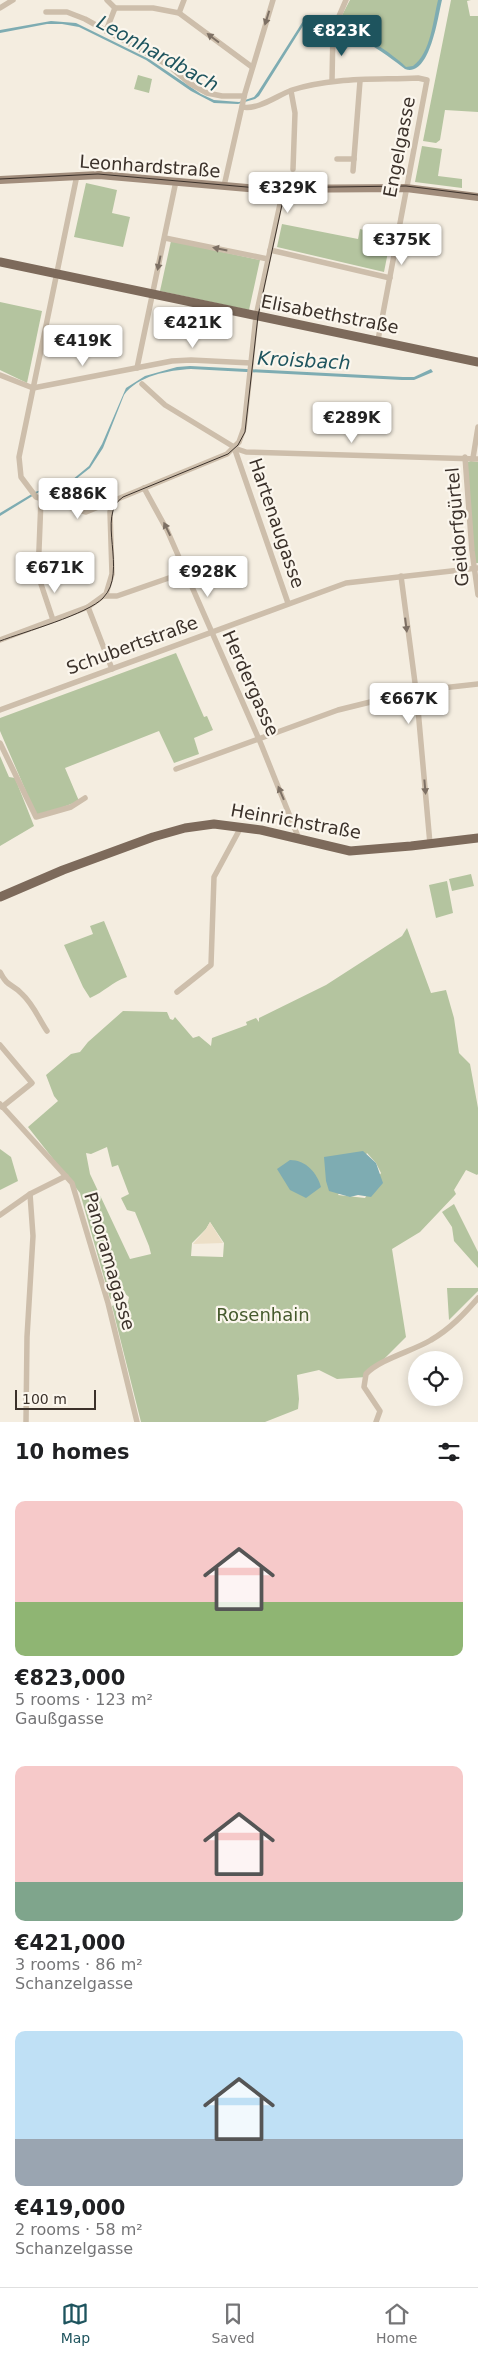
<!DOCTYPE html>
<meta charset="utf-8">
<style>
:root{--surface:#fff;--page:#f6f6f6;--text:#202124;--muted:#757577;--line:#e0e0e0;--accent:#1e545e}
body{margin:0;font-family:"DejaVu Sans",sans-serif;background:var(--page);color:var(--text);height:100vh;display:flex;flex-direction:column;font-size:19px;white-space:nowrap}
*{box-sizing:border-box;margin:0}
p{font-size:16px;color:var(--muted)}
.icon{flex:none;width:28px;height:28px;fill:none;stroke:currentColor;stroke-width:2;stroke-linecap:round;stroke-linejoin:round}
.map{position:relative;height:1422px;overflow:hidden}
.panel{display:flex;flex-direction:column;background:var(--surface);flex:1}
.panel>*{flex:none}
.buttons{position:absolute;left:408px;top:1351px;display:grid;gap:10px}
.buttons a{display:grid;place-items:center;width:55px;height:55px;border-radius:50%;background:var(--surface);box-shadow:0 2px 12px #0003;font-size:25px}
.scale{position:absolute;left:15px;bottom:12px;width:81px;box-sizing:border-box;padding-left:5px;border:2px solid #3b312a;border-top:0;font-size:14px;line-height:18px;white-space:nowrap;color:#3b312a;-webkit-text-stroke:4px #fbf6ed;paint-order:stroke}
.price{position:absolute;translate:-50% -42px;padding:0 11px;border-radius:5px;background:#fff;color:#222;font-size:16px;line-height:32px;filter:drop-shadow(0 1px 2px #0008)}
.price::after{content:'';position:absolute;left:50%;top:30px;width:15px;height:11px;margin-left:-8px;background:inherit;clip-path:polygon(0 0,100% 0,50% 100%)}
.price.selected{background:var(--accent);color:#fff}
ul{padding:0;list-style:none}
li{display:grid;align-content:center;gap:10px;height:265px;padding:0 15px}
li span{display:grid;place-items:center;height:155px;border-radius:10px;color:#555}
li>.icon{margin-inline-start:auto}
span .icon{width:90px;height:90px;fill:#fffc;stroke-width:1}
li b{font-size:21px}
h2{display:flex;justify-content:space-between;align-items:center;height:60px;padding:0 15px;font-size:21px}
.tab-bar{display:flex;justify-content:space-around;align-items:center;height:70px;border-top:1px solid var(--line);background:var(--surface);font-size:14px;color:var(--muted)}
.tab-bar a{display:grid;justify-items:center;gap:2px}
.tab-bar .selected{color:var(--accent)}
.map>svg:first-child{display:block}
.green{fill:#b4c49f;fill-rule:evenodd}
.plaza{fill:#ecdfc7}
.water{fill:#7eacb2}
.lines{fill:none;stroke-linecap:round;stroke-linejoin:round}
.street{stroke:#cdbeab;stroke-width:5.5}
.secondary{stroke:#a18d7c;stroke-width:8}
.primary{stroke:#7d6a5b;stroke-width:9}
.tram{stroke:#3b312a;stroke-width:1}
.oneway{fill:#7d7064}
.labels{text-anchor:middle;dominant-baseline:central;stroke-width:4.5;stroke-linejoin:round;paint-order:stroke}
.street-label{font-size:18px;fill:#3b312a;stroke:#fbf6ed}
.park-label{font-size:18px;fill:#465a2d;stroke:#fbf6ed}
.water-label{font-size:19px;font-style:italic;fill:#1e545e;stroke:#fbf6ed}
</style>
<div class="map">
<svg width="478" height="1422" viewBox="0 0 478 1422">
<rect width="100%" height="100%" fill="#f4ede0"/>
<g class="green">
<path d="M350,0H441C434,24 432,52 412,68L405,67L373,43L339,27V21Z"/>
<path d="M451,0H471L467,1L470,16H478V112L445,110L440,140L436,143L423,141Z"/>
<path d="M138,75L152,79L149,93L134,89Z"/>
<path d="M422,146L442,149L438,176L462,179V188L415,182Z"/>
<path d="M86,183L117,190L112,213L130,217L123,247L74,237Z"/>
<path d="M282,224L358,239L360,229L391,237L384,272L277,247Z"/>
<path d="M171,241L260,260L249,310L160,291Z"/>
<path d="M0,302L42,311L27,383L0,370Z"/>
<path d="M471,461L478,462V563H473L465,463Z"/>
<path d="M176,653L204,717L207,716L213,730L194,738L199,754L174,763L159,731L65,768L79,801L37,817L0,731V718Z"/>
<path d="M0,756L9,777L15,778L34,826L0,846Z"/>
<path d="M471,874L474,886L452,891L449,879Z"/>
<path d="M447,881L453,913L436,918L429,885Z"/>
<path d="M104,921L127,977C112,982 104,992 90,998L83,987L64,945L93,934L90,926Z"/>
<path d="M407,928L431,993L446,990L454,1018L459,1053L470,1064L478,1108V1174L477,1175L466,1170L454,1190L456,1194L420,1232L392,1249L406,1337L366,1377L337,1379L319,1370L297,1375L299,1399L298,1409L265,1422H141L112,1306L120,1302H128L129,1297L123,1292L110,1299L80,1193L28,1127L58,1101L54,1096L46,1075L71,1054L80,1052L88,1042L123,1011L167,1012L170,1019L173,1020L175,1017L193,1038L199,1036L211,1046L212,1038L247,1025L246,1022L256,1018L259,1022V1018L326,985L402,936ZM107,1147L112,1167L118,1165L129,1194L121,1198L127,1210L135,1212L149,1246L151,1254L130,1259L90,1174L86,1153L91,1154ZM367,1153L376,1163L381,1173L365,1198L338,1195ZM210,1222L224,1243L223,1257L191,1256L192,1243L206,1229Z"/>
<path d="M0,1149L11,1157L18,1181L0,1190Z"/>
<path d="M454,1204L478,1252V1268L454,1241L452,1227L442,1212Z"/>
<path d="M447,1288H478V1291L449,1320Z"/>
</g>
<path class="plaza" d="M210,1222L223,1243L193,1244L206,1229Z"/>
<g class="water">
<path d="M438,0H442C438,16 430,78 405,69C387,54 328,14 306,21L259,96L255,99L238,104L214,103L191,91L146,60L79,27L62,24H47L0,33V30L51,21L76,23L149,59L201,94L214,100L239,102L254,97L258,92L305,18C329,12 388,49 406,67L413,66C431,53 433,20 438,0Z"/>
<path d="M190,366L403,377H414L431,369L433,372L414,380H402L191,369C169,370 137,376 124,395L103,448L90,468L71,483L39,492L0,516V513L35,492L72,480L89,466L102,444L126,388L145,376L177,367Z"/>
<path d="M363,1151L376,1163L383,1183L371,1197L358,1195L350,1197L329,1191L326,1181L324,1157Z"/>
<path d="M290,1160C306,1160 317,1173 321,1187L306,1198L290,1190L277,1169Z"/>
</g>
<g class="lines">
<g class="street">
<path d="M107,0L115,8H153L179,13L252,67"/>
<path d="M0,8L13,0"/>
<path d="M46,12H67L85,19L168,65L189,83L207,93L222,96H244"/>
<path d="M179,13L184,0"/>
<path d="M106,31L115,8"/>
<path d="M332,81L333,30L346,0"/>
<path d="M291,91L295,113L293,169"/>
<path d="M242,107C259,110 276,96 292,90C332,77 376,80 418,78L427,80L378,340"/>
<path d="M337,159H354"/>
<path d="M353,171L360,81"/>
<path d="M77,175L19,457L21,477L36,497L86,512L227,454L239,442L244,428L256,316L283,190"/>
<path d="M224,186L245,93L273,0"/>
<path d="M165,238L268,259"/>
<path d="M270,250L390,278"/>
<path d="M137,368L176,181"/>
<path d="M0,375L33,388L172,361L191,360L251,363"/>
<path d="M142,384L165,405L234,447L288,603"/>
<path d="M234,448L246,452L478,459"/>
<path d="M465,457L472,551L478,595"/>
<path d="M473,458L478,427"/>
<path d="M144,488L167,530L261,744L299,839"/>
<path d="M41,499L38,575L53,620"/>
<path d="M401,576L417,698L430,844"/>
<path d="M104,596H117L186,572"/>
<path d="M88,607L112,669"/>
<path d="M0,640L88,607L106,594L112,574L110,512L113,501"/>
<path d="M0,710L346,583L478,568"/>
<path d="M0,743L36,817L71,807L85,798"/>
<path d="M176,769L338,710L415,691L478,684"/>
<path d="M0,972C8,988 12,983 22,994C33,1004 39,1019 47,1031"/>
<path d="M177,992L211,965L214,877L241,827"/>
<path d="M0,1045L32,1083L2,1107"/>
<path d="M0,1104L72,1183L108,1303L137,1422"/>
<path d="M0,1215L30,1194L66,1176"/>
<path d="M26,1422L27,1337L33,1236L30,1194"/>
<path d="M376,1422L380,1411L364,1387L366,1374C380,1359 413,1351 431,1340C450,1329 464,1314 478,1298"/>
</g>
<path class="secondary" d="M0,180L99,175L258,189L406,188L478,197"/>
<g class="primary">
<path d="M0,262L478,362"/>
<path d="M0,897L63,870L153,837L185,828L214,824L261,830L350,851L411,846L478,838"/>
</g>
<g class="tram">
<path d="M0,179L98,174L258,188L406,186L478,195"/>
<path d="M0,641C24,632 88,614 103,598C129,572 95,515 123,497L228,454L238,445L245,432L258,316L283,200L288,193L294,191"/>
</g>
</g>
<defs><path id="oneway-solid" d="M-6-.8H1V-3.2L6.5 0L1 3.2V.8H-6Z" transform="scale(1.25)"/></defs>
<g class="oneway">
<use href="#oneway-solid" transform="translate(267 18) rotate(107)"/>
<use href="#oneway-solid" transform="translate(213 38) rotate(-143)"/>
<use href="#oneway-solid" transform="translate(220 249) rotate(-168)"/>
<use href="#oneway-solid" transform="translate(159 263) rotate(102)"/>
<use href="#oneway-solid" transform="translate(167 529) rotate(-116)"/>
<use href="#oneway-solid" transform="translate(406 625) rotate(83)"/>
<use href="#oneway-solid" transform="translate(425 787) rotate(85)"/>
<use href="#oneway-solid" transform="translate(281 793) rotate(-113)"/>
</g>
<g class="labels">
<g class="street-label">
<text transform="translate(399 147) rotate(-79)">Engelgasse</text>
<text transform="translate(150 166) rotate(4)">Leonhardstraße</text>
<text transform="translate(330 314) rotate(11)">Elisabethstraße</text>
<text transform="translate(277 523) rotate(71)">Hartenaugasse</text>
<text transform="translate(457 527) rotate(-95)">Geidorfgürtel</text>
<text transform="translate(132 645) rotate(-20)">Schubertstraße</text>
<text transform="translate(251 683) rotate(66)">Herdergasse</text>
<text transform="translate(296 821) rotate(10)">Heinrichstraße</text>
<text transform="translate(110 1261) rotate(74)">Panoramagasse</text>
</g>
<g class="park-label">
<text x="263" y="1314">Rosenhain</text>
</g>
<g class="water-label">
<text transform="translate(158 53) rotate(29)">Leonhardbach</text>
<text transform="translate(304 360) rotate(3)">Kroisbach</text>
</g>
</g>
</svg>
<div class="buttons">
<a><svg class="icon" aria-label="locate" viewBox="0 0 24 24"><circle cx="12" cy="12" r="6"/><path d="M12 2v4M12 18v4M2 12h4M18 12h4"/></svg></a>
</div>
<div class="scale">100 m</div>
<b class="price selected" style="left:342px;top:57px">€823K</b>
<b class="price" style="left:288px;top:214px">€329K</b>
<b class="price" style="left:402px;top:266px">€375K</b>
<b class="price" style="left:193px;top:349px">€421K</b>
<b class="price" style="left:83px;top:367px">€419K</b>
<b class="price" style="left:352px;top:444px">€289K</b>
<b class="price" style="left:78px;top:520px">€886K</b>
<b class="price" style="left:55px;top:594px">€671K</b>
<b class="price" style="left:208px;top:598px">€928K</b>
<b class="price" style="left:409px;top:725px">€667K</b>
</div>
<section class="panel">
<h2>10 homes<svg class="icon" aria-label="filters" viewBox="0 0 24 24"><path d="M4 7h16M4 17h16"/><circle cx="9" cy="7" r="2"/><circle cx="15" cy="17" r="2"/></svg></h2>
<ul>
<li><span style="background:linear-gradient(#f6c9c9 65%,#8fb573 0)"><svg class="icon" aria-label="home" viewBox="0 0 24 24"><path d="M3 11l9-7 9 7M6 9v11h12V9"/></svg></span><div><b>€823,000</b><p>5 rooms · 123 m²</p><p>Gaußgasse</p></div></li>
<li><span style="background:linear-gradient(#f6c9c9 75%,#7fa58c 0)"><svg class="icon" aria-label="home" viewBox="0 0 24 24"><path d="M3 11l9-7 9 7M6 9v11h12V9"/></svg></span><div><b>€421,000</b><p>3 rooms · 86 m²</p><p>Schanzelgasse</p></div></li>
<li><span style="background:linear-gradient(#bfe0f5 70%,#9aa5b1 0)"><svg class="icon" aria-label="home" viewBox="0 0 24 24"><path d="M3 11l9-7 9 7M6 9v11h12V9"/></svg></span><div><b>€419,000</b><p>2 rooms · 58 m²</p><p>Schanzelgasse</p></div></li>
</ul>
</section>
<nav class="tab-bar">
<a class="selected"><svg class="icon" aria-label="map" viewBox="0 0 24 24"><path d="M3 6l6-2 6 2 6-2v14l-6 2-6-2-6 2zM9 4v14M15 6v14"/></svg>Map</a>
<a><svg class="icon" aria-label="saved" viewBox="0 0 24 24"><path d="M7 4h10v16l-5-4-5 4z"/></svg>Saved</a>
<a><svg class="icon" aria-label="home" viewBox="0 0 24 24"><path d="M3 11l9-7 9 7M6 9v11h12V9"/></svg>Home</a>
</nav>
